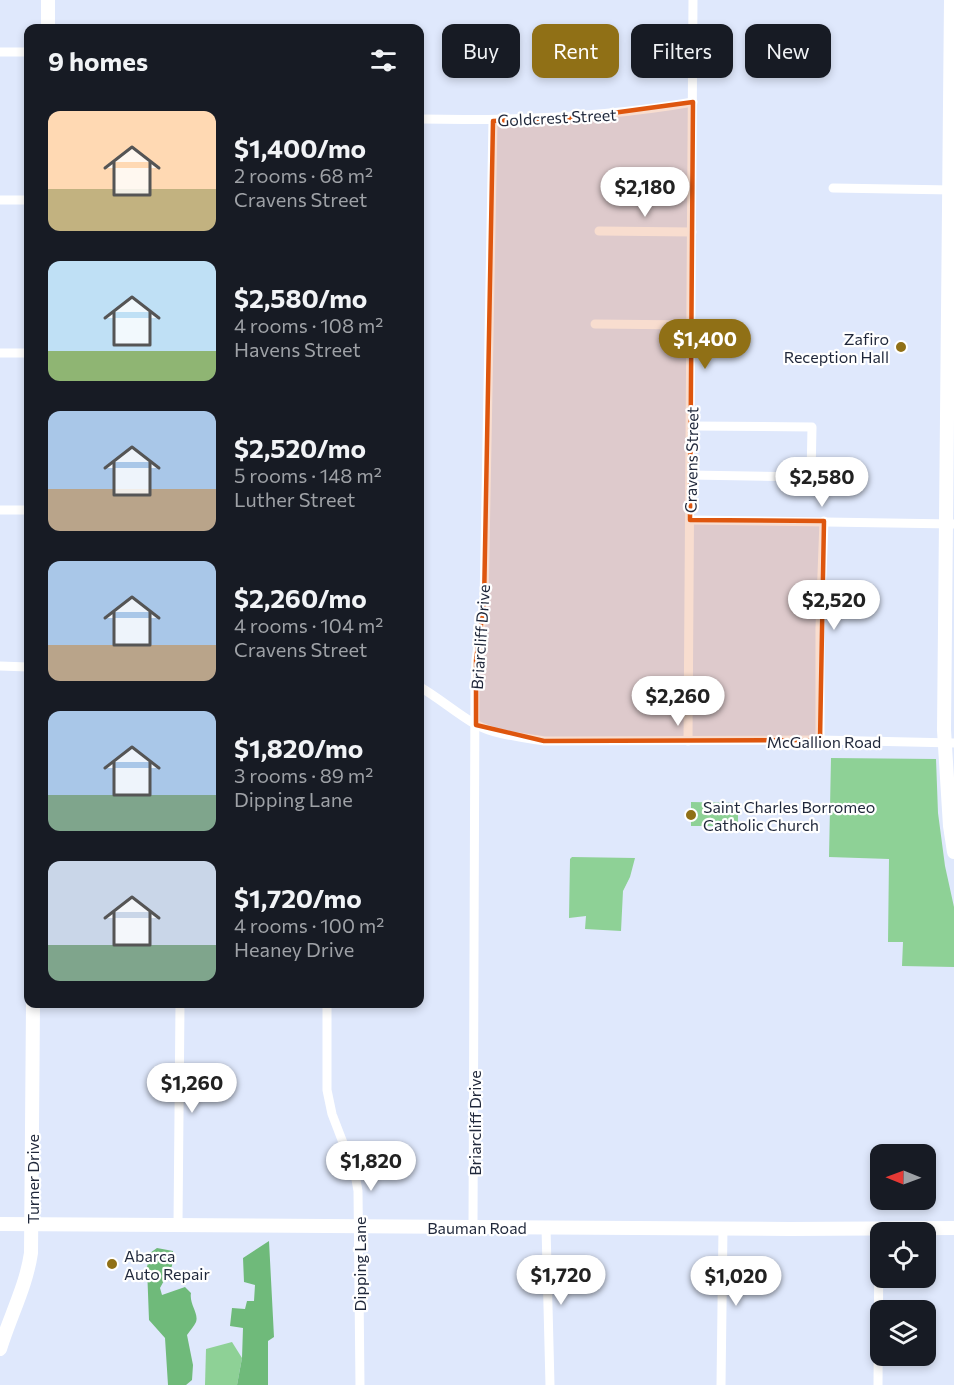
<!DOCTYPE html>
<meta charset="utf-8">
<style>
:root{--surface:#171b24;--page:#20242c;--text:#f1f3f6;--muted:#9ea1a6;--accent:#907016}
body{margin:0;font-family:Commissioner,sans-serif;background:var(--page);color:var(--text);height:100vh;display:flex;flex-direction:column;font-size:22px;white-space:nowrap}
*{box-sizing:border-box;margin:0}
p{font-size:20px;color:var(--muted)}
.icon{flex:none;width:33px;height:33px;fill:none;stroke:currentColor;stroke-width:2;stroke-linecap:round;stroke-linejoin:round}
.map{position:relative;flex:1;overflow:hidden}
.panel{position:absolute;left:24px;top:24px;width:400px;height:984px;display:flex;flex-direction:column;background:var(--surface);border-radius:12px;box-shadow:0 3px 9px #0003}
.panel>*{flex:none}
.top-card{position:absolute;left:442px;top:24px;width:422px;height:54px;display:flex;gap:12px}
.needle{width:39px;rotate:271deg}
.controls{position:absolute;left:870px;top:1144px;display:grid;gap:12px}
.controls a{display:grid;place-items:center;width:66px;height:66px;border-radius:12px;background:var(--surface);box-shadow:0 3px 9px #0003;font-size:30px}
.price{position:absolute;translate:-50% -51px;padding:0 14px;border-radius:21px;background:#fff;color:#222;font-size:20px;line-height:39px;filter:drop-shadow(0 2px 3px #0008)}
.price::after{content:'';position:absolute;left:50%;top:36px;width:18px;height:14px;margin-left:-9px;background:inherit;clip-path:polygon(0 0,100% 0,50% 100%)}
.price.active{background:var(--accent);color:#fff}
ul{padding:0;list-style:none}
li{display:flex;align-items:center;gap:18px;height:150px;padding:0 24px}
li span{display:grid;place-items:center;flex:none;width:168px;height:120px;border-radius:12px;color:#555}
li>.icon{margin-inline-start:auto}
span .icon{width:72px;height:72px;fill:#fffc;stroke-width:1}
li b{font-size:26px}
h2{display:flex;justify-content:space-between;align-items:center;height:72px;padding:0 24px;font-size:26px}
.tag{padding:0 21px;border-radius:12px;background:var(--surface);box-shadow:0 3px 9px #0003;font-size:21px;line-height:54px}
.tag.active{background:var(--accent);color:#fff}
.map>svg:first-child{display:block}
.green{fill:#8ed196}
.forest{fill:#6fba7a}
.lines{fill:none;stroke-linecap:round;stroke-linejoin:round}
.street{stroke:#fff;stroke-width:9}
.secondary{stroke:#fff;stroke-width:14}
.marked{fill:#de560e;fill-opacity:0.2;stroke:#de560e;stroke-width:4.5;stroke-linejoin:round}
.poi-dot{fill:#907016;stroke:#fff;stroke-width:2}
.labels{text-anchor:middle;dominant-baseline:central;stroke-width:4.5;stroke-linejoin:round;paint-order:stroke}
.street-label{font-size:16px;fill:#1f273a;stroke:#fff}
.poi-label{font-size:16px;fill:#1f273a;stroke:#fff;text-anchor:start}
</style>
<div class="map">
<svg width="954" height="1385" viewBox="0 0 954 1385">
<rect width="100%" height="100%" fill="#dfe8fc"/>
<g class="green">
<path d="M831,758L936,759L938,813L945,866L954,907V967L902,966L903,942H888L889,859L829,857Z"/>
<path d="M691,802L738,803V826H691Z"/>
<path d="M572,857L635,858L630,877L623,891L621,931L585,929L586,916L569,918L570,859Z"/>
<path d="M232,1342L242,1358L237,1385H205L206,1349Z"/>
</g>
<g class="forest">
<path d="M269,1241L274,1337L268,1341V1385H237L242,1358L243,1328L230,1326L232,1308L245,1309L247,1301H254L255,1285L244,1282L243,1258Z"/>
<path d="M157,1248L173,1251L172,1266L160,1288L162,1295L185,1287L191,1293C189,1304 199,1313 196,1322C194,1326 190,1331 187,1335L193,1365L192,1380L186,1385H168L165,1338L149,1320L147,1267L150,1253Z"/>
</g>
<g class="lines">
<g class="street">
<path d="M0,52H28"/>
<path d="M420,119C512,121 602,118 693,102"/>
<path d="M833,188L953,190"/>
<path d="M0,200H28"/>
<path d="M599,231L692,232"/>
<path d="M595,324L692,325"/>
<path d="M0,353H28"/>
<path d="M690,475L811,477L812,427L691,426"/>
<path d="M0,510H28"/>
<path d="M690,520L954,524"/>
<path d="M0,666L28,667"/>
<path d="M420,687C439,698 456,713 475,724C495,735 521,737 544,741L820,740L954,743"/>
<path d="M820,740V627L824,521"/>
<path d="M688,741L693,0"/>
<path d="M327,1004V1090L332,1114L355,1174L358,1191L360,1385"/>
<path d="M178,1224L180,1004"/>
<path d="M473,1226L475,685L476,660L484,603L493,121"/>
<path d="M546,1227L550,1385"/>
<path d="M721,1385L723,1228"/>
<path d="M878,1385L879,1228"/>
</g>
<g class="secondary">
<path d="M951,0L944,730L950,826L954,852"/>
<path d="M48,28V0"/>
<path d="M0,1224L790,1229L954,1228"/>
<path d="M0,1349C10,1316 26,1287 31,1253L33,1004"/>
</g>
</g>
<path class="marked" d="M693,102L690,520L824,521L820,740L544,741L476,725V660L484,603L493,121L583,117Z"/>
<g class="poi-dot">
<circle cx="901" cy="347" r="6"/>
<circle cx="691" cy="815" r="6"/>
<circle cx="112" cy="1264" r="6"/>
</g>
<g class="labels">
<g class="street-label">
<text transform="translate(557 117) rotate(-3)">Goldcrest Street</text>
<text transform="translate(691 460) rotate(-89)">Cravens Street</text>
<text transform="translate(480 637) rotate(-86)">Briarcliff Drive</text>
<text x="824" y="741">McGallion Road</text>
<text transform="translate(474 1123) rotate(-90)">Briarcliff Drive</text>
<text transform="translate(32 1179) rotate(-90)">Turner Drive</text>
<text x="477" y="1227">Bauman Road</text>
<text transform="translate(359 1264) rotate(-90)">Dipping Lane</text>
</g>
<g class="poi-label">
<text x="889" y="338" text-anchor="end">Zafiro<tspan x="889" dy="18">Reception Hall</tspan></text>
<text x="703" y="806">Saint Charles Borromeo<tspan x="703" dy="18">Catholic Church</tspan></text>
<text x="124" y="1255">Abarca<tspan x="124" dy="18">Auto Repair</tspan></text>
</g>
</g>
</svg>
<div class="controls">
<a><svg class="needle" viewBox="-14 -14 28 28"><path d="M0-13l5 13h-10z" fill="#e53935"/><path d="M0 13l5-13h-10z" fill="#9ea1a6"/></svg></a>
<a><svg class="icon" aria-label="locate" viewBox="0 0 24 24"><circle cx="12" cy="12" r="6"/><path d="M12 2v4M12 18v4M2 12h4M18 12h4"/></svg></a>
<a><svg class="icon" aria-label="layers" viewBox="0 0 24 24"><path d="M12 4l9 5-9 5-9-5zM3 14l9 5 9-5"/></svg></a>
</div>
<b class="price" style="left:645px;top:218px">$2,180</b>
<b class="price active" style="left:705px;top:370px">$1,400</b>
<b class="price" style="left:822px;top:508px">$2,580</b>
<b class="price" style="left:834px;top:631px">$2,520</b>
<b class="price" style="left:678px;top:727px">$2,260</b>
<b class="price" style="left:192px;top:1114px">$1,260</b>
<b class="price" style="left:371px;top:1192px">$1,820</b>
<b class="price" style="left:561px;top:1306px">$1,720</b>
<b class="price" style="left:736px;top:1307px">$1,020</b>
<div class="top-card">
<a class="tag">Buy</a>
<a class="tag active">Rent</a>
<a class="tag">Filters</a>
<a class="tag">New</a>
</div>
<section class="panel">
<h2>9 homes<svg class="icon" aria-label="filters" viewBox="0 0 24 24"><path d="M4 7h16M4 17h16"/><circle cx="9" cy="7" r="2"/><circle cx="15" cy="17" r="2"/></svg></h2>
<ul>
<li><span style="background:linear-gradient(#ffd9b3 65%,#c2b280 0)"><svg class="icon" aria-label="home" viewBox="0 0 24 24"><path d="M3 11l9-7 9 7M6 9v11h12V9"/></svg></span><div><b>$1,400/mo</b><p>2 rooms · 68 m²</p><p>Cravens Street</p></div></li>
<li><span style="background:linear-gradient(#bfe0f5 75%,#8fb573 0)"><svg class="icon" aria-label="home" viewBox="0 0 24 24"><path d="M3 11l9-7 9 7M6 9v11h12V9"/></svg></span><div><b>$2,580/mo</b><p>4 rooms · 108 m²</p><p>Havens Street</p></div></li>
<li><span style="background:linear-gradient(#a9c7e8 65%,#b9a48a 0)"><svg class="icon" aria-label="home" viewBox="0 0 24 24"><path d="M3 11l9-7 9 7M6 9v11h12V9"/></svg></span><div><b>$2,520/mo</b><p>5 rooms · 148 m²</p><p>Luther Street</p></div></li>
<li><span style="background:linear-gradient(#a9c7e8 70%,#b9a48a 0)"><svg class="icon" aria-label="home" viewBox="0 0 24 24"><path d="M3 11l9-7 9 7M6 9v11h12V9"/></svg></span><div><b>$2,260/mo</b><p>4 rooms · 104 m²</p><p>Cravens Street</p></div></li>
<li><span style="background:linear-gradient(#a9c7e8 70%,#7fa58c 0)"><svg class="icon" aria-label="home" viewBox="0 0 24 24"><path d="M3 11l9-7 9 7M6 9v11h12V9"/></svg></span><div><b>$1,820/mo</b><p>3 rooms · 89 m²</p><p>Dipping Lane</p></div></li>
<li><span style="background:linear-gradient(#c9d6e8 70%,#7fa58c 0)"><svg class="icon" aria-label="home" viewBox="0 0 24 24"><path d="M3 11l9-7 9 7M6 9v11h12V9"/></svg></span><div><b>$1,720/mo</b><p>4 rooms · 100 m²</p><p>Heaney Drive</p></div></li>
</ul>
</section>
</div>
